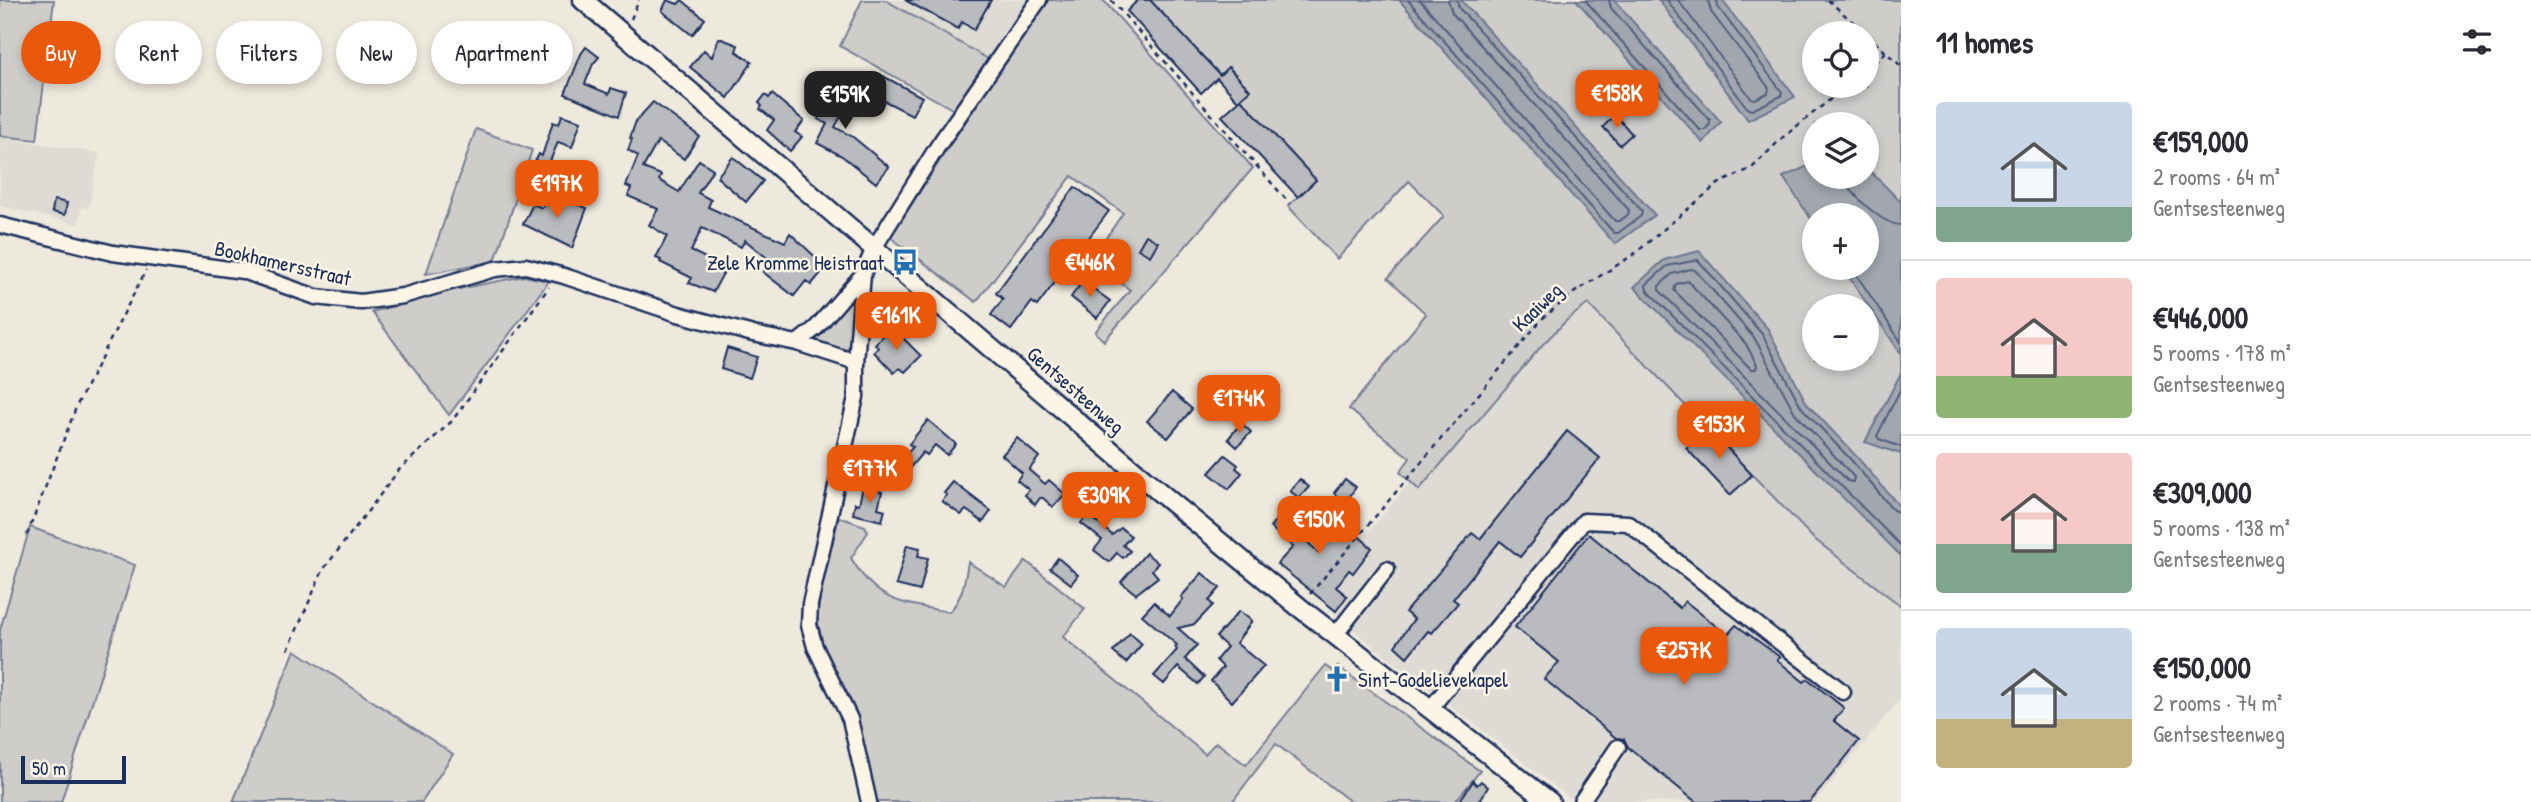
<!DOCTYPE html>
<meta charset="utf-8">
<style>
:root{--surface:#fff;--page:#f2f2f3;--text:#2b2b33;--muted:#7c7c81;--line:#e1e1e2;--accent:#ea580c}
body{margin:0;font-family:"Patrick Hand",sans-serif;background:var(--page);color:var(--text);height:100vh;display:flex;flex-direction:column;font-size:26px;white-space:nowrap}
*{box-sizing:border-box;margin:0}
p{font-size:23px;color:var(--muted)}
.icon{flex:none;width:38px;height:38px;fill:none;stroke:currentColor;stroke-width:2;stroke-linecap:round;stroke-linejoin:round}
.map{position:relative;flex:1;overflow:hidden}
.sheet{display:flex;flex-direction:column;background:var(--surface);width:630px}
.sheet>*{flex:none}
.hud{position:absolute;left:21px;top:21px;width:665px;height:63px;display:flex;gap:14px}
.buttons{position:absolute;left:1802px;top:21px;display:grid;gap:14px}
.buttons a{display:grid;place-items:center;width:77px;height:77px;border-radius:50%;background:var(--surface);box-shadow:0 4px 10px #0003;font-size:35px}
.scale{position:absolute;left:21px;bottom:18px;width:105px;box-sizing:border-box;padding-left:7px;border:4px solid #1b2f5e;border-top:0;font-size:19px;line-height:24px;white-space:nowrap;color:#1b2f5e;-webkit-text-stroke:5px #fcf5e5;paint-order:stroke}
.price{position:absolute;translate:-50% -60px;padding:0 16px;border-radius:14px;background:var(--accent);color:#fff;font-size:23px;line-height:46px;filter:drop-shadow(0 2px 4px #0008)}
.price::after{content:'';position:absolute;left:50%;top:42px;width:21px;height:16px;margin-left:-10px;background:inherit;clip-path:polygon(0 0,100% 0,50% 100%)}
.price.current{background:#222;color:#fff}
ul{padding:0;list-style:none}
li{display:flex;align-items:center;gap:21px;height:175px;padding:0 35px}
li+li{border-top:2px solid var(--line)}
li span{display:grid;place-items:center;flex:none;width:196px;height:140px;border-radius:7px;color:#555}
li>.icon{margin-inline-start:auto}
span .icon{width:84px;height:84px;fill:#fffc;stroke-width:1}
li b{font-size:30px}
h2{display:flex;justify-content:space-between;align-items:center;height:84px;padding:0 35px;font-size:30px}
.pill{padding:0 24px;border-radius:32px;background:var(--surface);box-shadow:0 4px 10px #0003;font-size:24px;line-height:63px}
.pill.current{background:var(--accent);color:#fff}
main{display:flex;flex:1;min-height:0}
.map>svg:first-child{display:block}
.built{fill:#dedbd4}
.green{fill:#cfcdca;stroke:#757e94;stroke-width:2;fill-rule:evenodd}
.water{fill:#a2a7af;stroke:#6c778f;stroke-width:2}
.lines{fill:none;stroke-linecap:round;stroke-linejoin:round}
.shore{stroke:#515f7e;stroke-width:2}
.building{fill:#babbbe;stroke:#1b2f5e;stroke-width:2}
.minor-casing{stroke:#1b2f5e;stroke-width:19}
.major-casing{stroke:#1b2f5e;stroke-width:23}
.path{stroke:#1b2f5e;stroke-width:2.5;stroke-dasharray:5 5;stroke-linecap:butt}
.minor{stroke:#fcf5e5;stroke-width:14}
.major{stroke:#fcf5e5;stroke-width:18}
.labels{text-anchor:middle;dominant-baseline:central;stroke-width:5;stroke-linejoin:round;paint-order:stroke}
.poi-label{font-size:21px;fill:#1b2f5e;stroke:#fcf5e5;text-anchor:end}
.street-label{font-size:21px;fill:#1b2f5e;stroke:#fcf5e5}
</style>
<main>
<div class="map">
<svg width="1901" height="802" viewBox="0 0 1901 802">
<rect width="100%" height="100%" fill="#eee9dd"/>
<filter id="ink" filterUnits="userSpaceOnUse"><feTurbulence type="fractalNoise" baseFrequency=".0143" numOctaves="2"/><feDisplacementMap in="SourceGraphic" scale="14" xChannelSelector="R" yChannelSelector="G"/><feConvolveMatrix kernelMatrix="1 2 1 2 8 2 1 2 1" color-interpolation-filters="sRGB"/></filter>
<g filter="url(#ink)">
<g class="built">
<path d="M885,0H1029L988,59Z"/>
<path d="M0,137L99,153L89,208L82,207L78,224L0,206Z"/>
<path d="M1588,304L1813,538L1901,606V698L1815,802H1575L1358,634L1315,596L1410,482L1420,490L1544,343L1567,320Z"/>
</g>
<g class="green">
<path d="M0,0H54L37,140L0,136Z"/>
<path d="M862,0H885L988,59L954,110L840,46Z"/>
<path d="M1045,0H1103L1253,168L1104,341L1095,332L1130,290L1091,260L1123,213L1072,176L976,302L890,237Z"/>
<path d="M1150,0H1901V606L1813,538L1588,304L1567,320L1544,343L1419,490L1400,472L1410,458L1349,409L1426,314L1388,278L1444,216L1409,181L1337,259L1288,206L1316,180L1241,99L1249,90L1229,67L1220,75ZM1815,33H1867V86H1815ZM1815,124H1867V177H1815ZM1815,215H1867V268H1815ZM1815,306H1867V359H1815Z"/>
<path d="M476,129L532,150L495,261L426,274Z"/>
<path d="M524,276L549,281L449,415L372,312L448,291Z"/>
<path d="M854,295L849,349L842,351L817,343V334Z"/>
<path d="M839,517L865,526L868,532L851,558C877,603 901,603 949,612C963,598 965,580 968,562L1006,587L1026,561L1085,609L1063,637L1205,754L1216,742L1246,765L1325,666L1333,671L1337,666L1480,771L1455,802H1351L1276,744L1232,802H875L853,711L822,642L817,618L821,590Z"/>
<path d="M30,527L135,565L61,802H0V630Z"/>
<path d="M295,650L453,754L422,802H233Z"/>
</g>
<g class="water">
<path d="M1399,0H1461L1655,215L1615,244Z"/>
<path d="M1576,0H1614L1721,122L1703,143Z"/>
<path d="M1659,0H1722L1795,97L1748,120Z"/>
<path d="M1815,163V177H1867V168L1901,202V354L1843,268H1867V215H1815V225L1783,177Z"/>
<path d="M1699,251L1768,329L1807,404L1857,457L1901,508V556L1634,287L1664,260Z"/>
<path d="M1901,373V454L1865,442Z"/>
</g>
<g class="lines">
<g class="shore">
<path d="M1408,0L1614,233H1618L1641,216L1642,211L1459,8L1457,0"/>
<path d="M1420,0L1615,221H1619L1628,215L1629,210L1452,13L1448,0"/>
<path d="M1585,0L1700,130H1705L1710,124V120L1611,8L1609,0"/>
<path d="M1667,0L1748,109L1752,110L1781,96L1782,92L1718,7L1717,0"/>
<path d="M1678,0L1751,98L1755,99L1768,93L1769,88L1711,12L1708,0"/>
<path d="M1843,177C1851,194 1882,225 1901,225"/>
<path d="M1852,268L1901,342"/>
<path d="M1691,269L1695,270L1755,339L1795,413L1854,477L1853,482L1848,481L1659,290V286L1672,274Z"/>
<path d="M1688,281L1746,344L1757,365L1756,369H1751L1674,290L1676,284Z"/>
<path d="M1901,388L1877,436L1879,439L1901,447"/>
<path d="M1901,513L1893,510L1852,461L1802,408L1762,334L1698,260L1667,266L1646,285L1647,290L1901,546"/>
</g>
</g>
<g class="building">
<path d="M667,0L678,4L682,0L705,19L692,35L662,11Z"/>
<path d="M905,0H991L974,30L962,22L958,29Z"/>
<path d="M1138,0H1150L1220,75L1228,67L1250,90L1238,101L1217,78L1201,93L1127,11Z"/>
<path d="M719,38L738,45L736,51L752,62L728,98L690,67L704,50L712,57Z"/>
<path d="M586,47L599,57L593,64L585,84L609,94L611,88L626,93L619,116L565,94L581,54Z"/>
<path d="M883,76L922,97L912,115L873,95Z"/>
<path d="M817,79L835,89L839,81L855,90L835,127L853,137L889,167L876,183L842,156L817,143L827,124L818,119L828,102L810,92Z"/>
<path d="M772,94L804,121L795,132L802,137L790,151L767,130L774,120L760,109L762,106L759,103L765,95L769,98Z"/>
<path d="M1241,99L1316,180L1298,197L1222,116Z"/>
<path d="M653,102L699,136L684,159L658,141L643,168L661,175L659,180L679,192L699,160L713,169L698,193L711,200L708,207L785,242L790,233L826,267L811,285L806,281L794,296L763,272L772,262L745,240L741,247L702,228L691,251L726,268L713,292L689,283L692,278L660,262L661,260L656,258L667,236L649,225L658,209L628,196L631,188L626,186L638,156L628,150L632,139L630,138L636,121Z"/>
<path d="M562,115L581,121L572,147L558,142L543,178L530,172L539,154L542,156L553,122L559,124Z"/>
<path d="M1615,115L1632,134L1620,145L1603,127Z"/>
<path d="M733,157L763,181L746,202L717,177Z"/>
<path d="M1075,187L1109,211L1075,256L1092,269L1085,279L1068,265L1037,306L1032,302L1011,330L991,315L1003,299L996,293Z"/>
<path d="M549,194L587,208L572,248L523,224L533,204L542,208Z"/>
<path d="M54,200L67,203L65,215L52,212Z"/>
<path d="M1146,235L1158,242L1150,256L1138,249Z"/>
<path d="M1083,281L1110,301L1097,318L1071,297Z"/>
<path d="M888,329L896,335L898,333L921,356L905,372L900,368L894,373L874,352L878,348L875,344Z"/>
<path d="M727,348L757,357L750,378L721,369Z"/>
<path d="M1172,392L1192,409L1168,438L1147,421Z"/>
<path d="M928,420L956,444L947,455L935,445L927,455L923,452L907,471L898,464L913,447L909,444Z"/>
<path d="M1241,423L1251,432L1237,447L1228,439Z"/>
<path d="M1708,427L1752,475L1730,495L1686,448Z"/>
<path d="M1567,431L1600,458L1520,557L1500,541L1453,599L1458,603L1432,633L1428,631L1407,657L1395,646L1414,619L1405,612L1472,533L1480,539Z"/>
<path d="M1017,438L1039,457L1029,470L1045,484L1049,480L1065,494L1053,507L1043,498H1040L1035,505L1025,495L1029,490L1017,480L1022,473L1002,455Z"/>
<path d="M1225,455L1238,465L1236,468L1242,473L1229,489L1209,473Z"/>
<path d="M1300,479L1309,487L1299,498L1290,491Z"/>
<path d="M1345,479L1356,487L1345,503L1334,493Z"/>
<path d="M953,482L991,511L983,522L966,510L961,515L942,501L947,495L944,493Z"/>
<path d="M863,487L882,492L878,508L885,510L882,521L853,514L855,503L859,504Z"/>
<path d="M1091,496L1106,507L1095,520L1112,535L1121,528L1131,536L1123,545L1130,551L1123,558L1117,553L1109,562L1094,550L1102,540L1081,523L1085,518L1078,511Z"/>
<path d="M1291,502L1314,522L1302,537L1318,552L1343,522L1372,548L1353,573L1349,570L1336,587L1347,596L1336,611L1277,564L1293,547L1270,527Z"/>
<path d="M1589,534L1680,608L1685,601L1727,635L1736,625L1780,657L1777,660L1804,682L1808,679L1844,708L1834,721L1859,741L1810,802H1696L1628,747L1624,739L1616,738L1544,679L1559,662L1515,627Z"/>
<path d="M907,545L920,548L918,556L928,558L920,591L896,585Z"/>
<path d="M1146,553L1158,563L1152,570L1158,577L1136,594L1121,582Z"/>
<path d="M1058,558L1078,575L1071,584L1050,568Z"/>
<path d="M1202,573L1220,588L1209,601L1213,605L1195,624L1178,628L1197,645L1185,659L1204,677L1198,684L1178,667L1164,684L1154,676L1177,650L1175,647L1177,645L1142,615L1154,602L1170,616L1183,599L1181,597Z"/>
<path d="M1239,611L1252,621L1236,643L1264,666L1232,702L1211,681L1223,667L1216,660L1227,647L1216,637Z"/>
<path d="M1130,633L1142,644L1126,663L1113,652Z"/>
<path d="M1473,781L1477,785L1481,781L1488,787L1479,802H1459Z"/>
</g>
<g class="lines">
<g class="minor-casing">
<g id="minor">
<path d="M0,225L113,253L243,271L316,297L361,302L403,296L495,269L526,266L564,276L678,314L753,334L797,343L856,362"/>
<path d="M797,343L816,328L863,274"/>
<path d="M1336,634L1387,569"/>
<path d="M1430,709L1584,521L1628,523L1843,692"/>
<path d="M869,802L850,719L815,647L809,625L810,604L856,397V362L863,274L874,248L938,146L1039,0"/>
<path d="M1581,802L1618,747"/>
</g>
</g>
<g class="major-casing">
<path id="major" d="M583,0L1170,501L1299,607L1550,802"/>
</g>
<g class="path">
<path d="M1111,0L1290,204"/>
<path d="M1828,0L1865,33"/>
<path d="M631,19L639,0"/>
<path d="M1867,35L1901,66"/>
<path d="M1867,69L1887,51"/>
<path d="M27,535L77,405L146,270"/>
<path d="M1310,594L1543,318L1575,292L1633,255L1718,184L1752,168L1782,138L1847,86"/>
<path d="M288,650L323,570L399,470L452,421L549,287"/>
</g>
<use href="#minor" class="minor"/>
<use href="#major" class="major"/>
</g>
</g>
<defs>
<g id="bus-bare" transform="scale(2.1)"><path d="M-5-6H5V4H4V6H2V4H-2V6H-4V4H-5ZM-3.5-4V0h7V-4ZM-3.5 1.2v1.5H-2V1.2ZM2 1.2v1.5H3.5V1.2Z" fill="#1f6fb2" stroke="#fcf5e5" stroke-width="2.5" paint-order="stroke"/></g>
<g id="church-bare" transform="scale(2.1)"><path d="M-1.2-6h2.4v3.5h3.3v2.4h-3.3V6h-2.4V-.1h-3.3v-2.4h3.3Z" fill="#1f6fb2" stroke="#fcf5e5" stroke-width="2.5" paint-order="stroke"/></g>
</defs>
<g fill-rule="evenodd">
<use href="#bus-bare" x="905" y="262"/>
<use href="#church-bare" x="1337" y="679"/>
</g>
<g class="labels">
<g class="poi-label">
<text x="884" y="262">Zele Kromme Heistraat</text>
<text x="1358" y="679" text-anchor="start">Sint-Godelievekapel</text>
</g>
<g class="street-label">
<text transform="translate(283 263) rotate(13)">Bookhamersstraat</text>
<text transform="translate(1537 307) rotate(-44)">Kaaiweg</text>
<text transform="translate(1076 390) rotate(41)">Gentsesteenweg</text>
</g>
</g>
</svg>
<div class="buttons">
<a><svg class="icon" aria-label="locate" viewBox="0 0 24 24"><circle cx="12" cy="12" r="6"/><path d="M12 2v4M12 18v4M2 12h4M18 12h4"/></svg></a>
<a><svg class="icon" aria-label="layers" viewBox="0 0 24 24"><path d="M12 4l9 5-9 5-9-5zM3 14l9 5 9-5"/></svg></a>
<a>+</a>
<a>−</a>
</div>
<div class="scale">50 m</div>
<b class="price" style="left:1617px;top:130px">€158K</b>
<b class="price current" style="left:845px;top:131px">€159K</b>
<b class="price" style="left:557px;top:220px">€197K</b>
<b class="price" style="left:1090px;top:299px">€446K</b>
<b class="price" style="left:896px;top:352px">€161K</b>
<b class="price" style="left:1239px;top:435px">€174K</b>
<b class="price" style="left:1719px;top:461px">€153K</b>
<b class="price" style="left:870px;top:505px">€177K</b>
<b class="price" style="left:1104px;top:532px">€309K</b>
<b class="price" style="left:1319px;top:556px">€150K</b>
<b class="price" style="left:1684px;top:687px">€257K</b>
<div class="hud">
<a class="pill current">Buy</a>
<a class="pill">Rent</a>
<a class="pill">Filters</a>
<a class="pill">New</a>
<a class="pill">Apartment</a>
</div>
</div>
<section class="sheet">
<h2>11 homes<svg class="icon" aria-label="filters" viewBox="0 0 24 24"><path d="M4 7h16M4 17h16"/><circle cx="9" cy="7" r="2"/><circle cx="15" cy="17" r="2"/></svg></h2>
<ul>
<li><span style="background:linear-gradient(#c9d6e8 75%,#7fa58c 0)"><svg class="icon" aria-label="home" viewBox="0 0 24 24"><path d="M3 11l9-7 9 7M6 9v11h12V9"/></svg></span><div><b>€159,000</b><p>2 rooms · 64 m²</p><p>Gentsesteenweg</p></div></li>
<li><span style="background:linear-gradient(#f6c9c9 70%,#8fb573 0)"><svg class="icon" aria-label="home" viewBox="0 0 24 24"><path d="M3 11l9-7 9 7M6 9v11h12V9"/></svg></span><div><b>€446,000</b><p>5 rooms · 178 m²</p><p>Gentsesteenweg</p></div></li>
<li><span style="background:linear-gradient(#f6c9c9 65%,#7fa58c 0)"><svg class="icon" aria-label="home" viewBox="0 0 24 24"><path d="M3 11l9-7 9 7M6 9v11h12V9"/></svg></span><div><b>€309,000</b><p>5 rooms · 138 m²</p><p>Gentsesteenweg</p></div></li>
<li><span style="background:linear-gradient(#c9d6e8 65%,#c2b280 0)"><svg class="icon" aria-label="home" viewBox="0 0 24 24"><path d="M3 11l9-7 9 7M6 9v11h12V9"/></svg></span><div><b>€150,000</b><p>2 rooms · 74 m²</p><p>Gentsesteenweg</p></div></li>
</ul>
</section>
</main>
